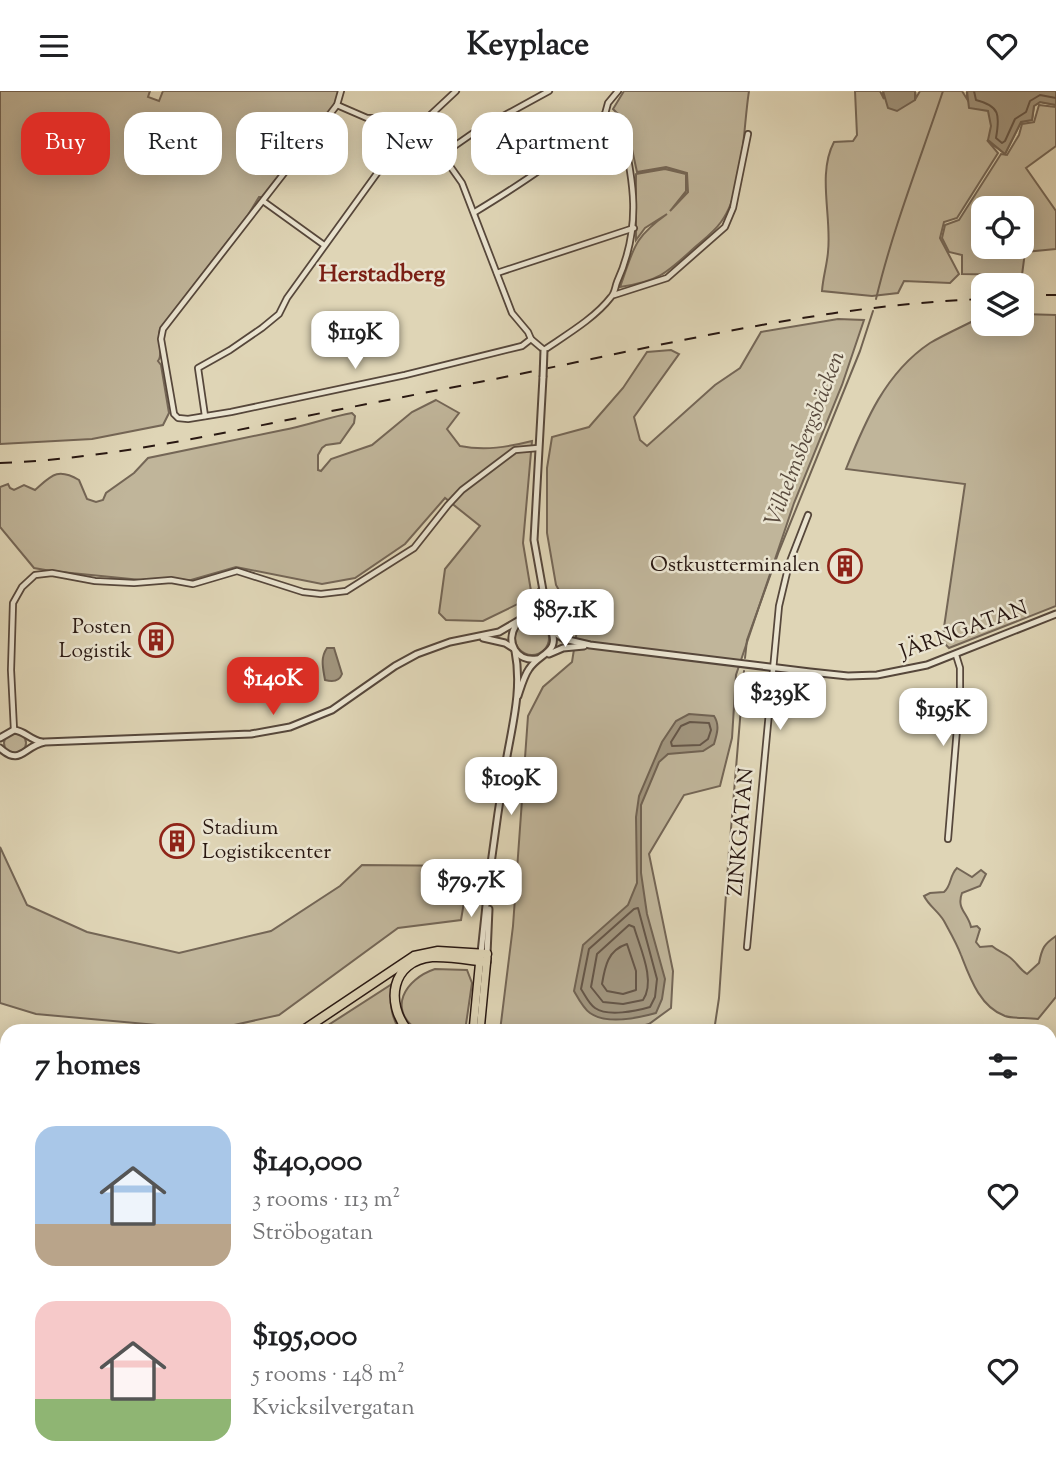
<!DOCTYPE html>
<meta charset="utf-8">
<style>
:root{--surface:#fff;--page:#f6f6f6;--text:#202124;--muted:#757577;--accent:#d93025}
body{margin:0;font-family:"Sorts Mill Goudy",serif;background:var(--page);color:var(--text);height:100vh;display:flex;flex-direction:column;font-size:26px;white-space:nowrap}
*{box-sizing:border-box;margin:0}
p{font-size:23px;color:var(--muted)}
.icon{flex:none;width:38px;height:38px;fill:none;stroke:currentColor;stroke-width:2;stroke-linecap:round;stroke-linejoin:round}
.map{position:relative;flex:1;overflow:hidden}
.drawer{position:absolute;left:0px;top:933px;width:1057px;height:450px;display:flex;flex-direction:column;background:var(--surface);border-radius:21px 21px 0 0;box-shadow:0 4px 18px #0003}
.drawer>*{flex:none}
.guide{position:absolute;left:21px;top:21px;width:700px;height:63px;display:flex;gap:14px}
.tools{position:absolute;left:971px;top:105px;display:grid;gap:14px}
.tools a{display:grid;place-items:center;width:63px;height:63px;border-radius:14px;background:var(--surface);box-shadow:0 4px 18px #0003;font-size:35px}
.price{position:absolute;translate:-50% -60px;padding:0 16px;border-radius:14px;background:#fff;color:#222;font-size:23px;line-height:46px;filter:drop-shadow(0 2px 4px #0008)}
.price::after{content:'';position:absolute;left:50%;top:42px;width:21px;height:16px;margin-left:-10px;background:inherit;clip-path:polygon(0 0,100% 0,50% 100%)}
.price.on{background:var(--accent);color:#fff}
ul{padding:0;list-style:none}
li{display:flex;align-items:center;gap:21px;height:175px;padding:0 35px}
li span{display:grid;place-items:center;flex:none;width:196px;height:140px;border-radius:21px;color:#555}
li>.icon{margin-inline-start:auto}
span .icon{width:84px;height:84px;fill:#fffc;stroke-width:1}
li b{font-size:30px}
h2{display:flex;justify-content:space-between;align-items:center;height:84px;padding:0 35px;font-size:30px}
.tag{padding:0 24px;border-radius:21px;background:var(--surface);box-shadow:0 4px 18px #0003;font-size:24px;line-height:63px}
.tag.on{background:var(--accent);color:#fff}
header{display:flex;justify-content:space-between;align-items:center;height:91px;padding:0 35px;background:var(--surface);font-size:32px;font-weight:700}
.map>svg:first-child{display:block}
.green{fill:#c0b59a;stroke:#746656;stroke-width:2;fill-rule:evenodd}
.water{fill:#a1957e;stroke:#716353;stroke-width:2}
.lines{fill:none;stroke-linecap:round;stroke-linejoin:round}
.shore{stroke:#655648;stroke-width:2}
.stream{stroke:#716353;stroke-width:2}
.minor-casing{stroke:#56473b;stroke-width:8}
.tertiary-casing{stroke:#56473b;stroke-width:9}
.primary-casing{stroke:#291812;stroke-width:10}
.motorway-casing{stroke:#291812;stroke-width:11}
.minor{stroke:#eae4d0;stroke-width:4.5}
.tertiary{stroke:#eae4d0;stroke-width:5}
.primary{stroke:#dfd5b6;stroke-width:7}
.motorway{stroke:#dfd5b6;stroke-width:8}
.rail{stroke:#291812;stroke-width:2;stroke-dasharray:12 12;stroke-linecap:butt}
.tertiary-bridge-casing{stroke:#56473b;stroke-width:9;stroke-linecap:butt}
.tertiary-bridge{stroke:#eae4d0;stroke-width:5}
.labels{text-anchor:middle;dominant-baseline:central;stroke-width:5;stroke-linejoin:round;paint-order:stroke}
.poi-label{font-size:21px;fill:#291812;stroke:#eae4d0;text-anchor:end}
.street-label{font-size:21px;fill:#291812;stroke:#eae4d0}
.water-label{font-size:23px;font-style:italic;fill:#594a3d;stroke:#eae4d0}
.quarter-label{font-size:24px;font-weight:bold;fill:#7a1f14;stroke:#eae4d0}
</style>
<header><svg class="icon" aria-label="menu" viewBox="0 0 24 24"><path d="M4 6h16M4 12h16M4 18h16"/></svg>Keyplace<svg class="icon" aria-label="heart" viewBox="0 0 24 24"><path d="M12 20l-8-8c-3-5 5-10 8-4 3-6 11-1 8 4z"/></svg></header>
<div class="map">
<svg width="1056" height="1382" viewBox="0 0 1056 1382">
<rect width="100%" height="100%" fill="#dfd5b6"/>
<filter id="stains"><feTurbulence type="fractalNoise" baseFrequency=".00286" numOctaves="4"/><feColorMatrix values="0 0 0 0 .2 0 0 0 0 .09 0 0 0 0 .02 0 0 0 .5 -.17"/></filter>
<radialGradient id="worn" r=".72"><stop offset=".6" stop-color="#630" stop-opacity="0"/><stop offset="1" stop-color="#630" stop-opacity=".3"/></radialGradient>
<g class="green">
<path d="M0,0H150L148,6L159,10L163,0H340L336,16L263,106H259L248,124L160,238C157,248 164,263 158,270L161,274L169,322L163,334L92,348L0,353Z"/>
<path d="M624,0H749C743,37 744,101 721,131C714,141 703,149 694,157C666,183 658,190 620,196C634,158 632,148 667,123L645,137L636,149V83L665,78L686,83V100L670,120L688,101L687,82L666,76L637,81L626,31L613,18Z"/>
<path d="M855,0H880L884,8L883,0H915L916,7L920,0H962L967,8V0H1056V14L1040,11L1034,15L1032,29L1021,31L1005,63L987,49L998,62L957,127L944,131L940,147L959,183L950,192L904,190L898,202L872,205L822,200C823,186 827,174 828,161C832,126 817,83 834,51L853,50L857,44Z"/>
<path d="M1039,14L1056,16V55L1026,77L1056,120V158L1025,161L1022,184L962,183V164L949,161L942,147L945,134L959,129L1001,63L1007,64L1019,44L1022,33L1034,31ZM984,117H1022V156H984Z"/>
<path d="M1022,223L1056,224V515L949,557L942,550L965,393L846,378C865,331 885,282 930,252C947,242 966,234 983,225L984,233H1022Z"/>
<path d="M838,228L864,229L842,294L794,412L736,584L732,647L720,695L684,704L649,763L673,880L671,917L649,933L623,940H500L513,835L528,625L543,596L572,571L578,533L556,494L547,442V377L552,346L589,336L623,297L647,261L671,259L679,263L634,326L640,349L647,355L715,294L740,277L761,241Z"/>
<path d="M436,309L459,322L447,338L460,355C485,360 508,356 532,350L523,452L532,506L483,530L446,529L439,522L445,478L480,435L445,407L405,453L355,487L322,493L236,476L191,489L151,490L51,480L34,477L0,436V396L8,393L10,397L14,399L24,394L35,399C51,385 57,376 79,389L87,408L96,411L103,409L106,402L134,382L148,367C193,358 238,348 283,339C306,335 329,326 352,322L355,325L354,332L340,352L326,354L322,357L318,364V379L321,380L331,368L372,354L412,321Z"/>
<circle cx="532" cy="547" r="17"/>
<circle cx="15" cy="652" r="11"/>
<path d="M0,756L27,814L87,841L179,862L271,840L340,795L362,774L470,775L461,829L398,837L279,924L212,939L36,923L0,912Z"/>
<path d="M957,777L972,786L981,779L986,783L980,795L962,802C956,818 968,822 971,836L977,835L980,838L976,851L980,856L992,855C998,860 1002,861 1008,865C1016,870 1019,878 1027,883L1039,872C1042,857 1044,853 1056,845V906L1038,928C1028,926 1014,928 1005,925C980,916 970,887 961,864C957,853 950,841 944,830C938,820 929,815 924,805L930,802L944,801C952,794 949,785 957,777Z"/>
<path d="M435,878L467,879L472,892L465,940H419C386,919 405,888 435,878Z"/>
<path d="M392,893C390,912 390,924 400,940H319Z"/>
<path d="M0,1101L7,1108V1170L0,1169Z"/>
<path d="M529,1376H654L648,1382H536Z"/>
<path d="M658,1376H762L776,1379V1382H652Z"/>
</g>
<g class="water">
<path d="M883,0H915V9L897,20L888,17Z"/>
<path d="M967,0H1056V14L1040,11L1034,15L1032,29L1021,31L1005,63L988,49L991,35L988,20L969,17Z"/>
<path d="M327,557H334L342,583C339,591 332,591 325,589C323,577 320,567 327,557Z"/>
<path d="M689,623L714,625C720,634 717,643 714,653L703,660L668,663L659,671L641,714V782L647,823L665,888L662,908L656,922C638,927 607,934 590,922C584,918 578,907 574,900L583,854L628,814L637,792L636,726L639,705L662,651L676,630Z"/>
</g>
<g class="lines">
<g class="shore">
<path d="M974,0L976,9C1000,15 1000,24 996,47L1002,52L1005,50L1015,28L1026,21L1030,10L1040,4L1056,7"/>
<path d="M690,631L709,632L711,639L708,648L700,654L672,655L671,651L681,635Z"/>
<path d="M638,817L657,888L655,906L650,916C636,920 608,926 595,917C589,913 585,904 581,898L589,858L634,818Z"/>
<path d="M629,834L634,836C640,857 656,890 643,909L623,913L603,911L591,896L597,863Z"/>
<path d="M627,853L636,880V899L623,903L607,900L602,893C605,875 608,859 627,853Z"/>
</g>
<g class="stream">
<path d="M876,208C893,137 920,69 943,0"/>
<path d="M745,567L747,549L779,460L860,260L873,220"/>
<path d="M730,750L744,580"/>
<path d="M714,940L719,907L729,759"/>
<path d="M534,1376L537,1382"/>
<path d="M447,1382L459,1376"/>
<path d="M593,1382H599"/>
<path d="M649,1382L652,1376"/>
</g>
<g class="minor-casing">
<g id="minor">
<path d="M341,0L337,14L163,238L161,248L174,323L178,327L188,328L231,321L405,284L522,255L531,248"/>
<path d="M337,14L367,27H408L419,33L428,44L462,92L512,222L528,241L531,248L544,259C566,244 595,227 611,206C615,202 615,196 617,191C642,136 634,90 621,34L605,23L608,12L618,0"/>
<path d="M443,63L476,40L549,0"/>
<path d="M263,110L324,154"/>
<path d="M475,121C521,93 568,63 605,23"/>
<path d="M497,182L634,137"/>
<path d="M614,204L667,187L725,136L733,117L748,43"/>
<path d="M205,325L198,277L230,259L262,237L279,223L287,207L391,63L412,38L424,30L456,0"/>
<path d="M14,639L11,579L13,512L22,496L35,484L52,482L95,490L134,492L171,489L193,493L237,480L303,501L321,503L346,500L414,457L448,414L462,399L515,359L538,357"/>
<path d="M948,748L960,601V577L956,564"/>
<path d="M747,856L779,515L789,473L808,424"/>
<path d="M491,1376V1382"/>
<path d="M312,1382L320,1376"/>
<path d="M997,1382L998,1376"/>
</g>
</g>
<g class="tertiary-casing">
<g id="tertiary">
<path d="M543,286L534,449L549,533"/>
<path d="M525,527L533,519L541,500"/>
<path d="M516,534C505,552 517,571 537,568"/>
<path d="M553,541L564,548L590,554L810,581L848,585L877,584L927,574L1056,523"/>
<path d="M483,547L505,552L513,557"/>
<path d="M549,563L563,557L584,555"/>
<path d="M0,647L14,639C25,640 30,649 42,651"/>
<path d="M0,657C21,676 23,655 45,651L251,643L290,636L332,619L395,575L417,563L450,551L499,541L523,527L537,526L550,536C562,562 540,561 529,578C524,585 521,596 518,605"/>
<path d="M481,862C487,800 495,738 505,677C511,638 523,600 515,560"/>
<path d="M487,863L489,818"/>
<path d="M1050,1238L1056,1237"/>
</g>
</g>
<g class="primary-casing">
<g id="primary">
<path d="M473,940L480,867"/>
<path d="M480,940L487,867"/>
<path d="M275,1382L280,1376"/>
<path d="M284,1382L290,1376"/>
</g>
</g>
<g class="motorway-casing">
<g id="motorway">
<path d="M302,940L414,865L438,860L487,863"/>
<path d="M408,940C385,912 391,870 432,866C449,865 469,869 486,871"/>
<path d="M0,961L7,962"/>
<path d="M1050,978H1056"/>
<path d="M1050,997L1056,994"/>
<path d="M1050,1030L1056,1034"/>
<path d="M0,1044L7,1040"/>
<path d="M0,1069L7,1076"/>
<path d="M0,1081L7,1088"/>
<path d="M224,1376L232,1382"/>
<path d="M238,1376L245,1382"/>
<path d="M827,1376L850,1382"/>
<path d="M860,1376L880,1382"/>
</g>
</g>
<use href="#minor" class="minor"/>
<use href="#tertiary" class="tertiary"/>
<use href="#primary" class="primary"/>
<use href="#motorway" class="motorway"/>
<g class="rail">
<path d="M1022,204H1056"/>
<path d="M0,372C101,368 199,347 297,327C390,308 484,291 577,271C712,243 846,213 984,208"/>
</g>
<g class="tertiary-bridge-casing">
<path id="tertiary-bridge" d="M543,286L544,259"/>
</g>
<use href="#tertiary-bridge" class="tertiary-bridge"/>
</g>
<defs>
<g id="building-ring" transform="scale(1.75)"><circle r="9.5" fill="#eae4d0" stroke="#8f2418" stroke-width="1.5"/><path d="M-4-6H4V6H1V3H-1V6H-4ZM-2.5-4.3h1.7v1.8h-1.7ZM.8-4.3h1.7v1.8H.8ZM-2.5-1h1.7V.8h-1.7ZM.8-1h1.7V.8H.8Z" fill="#8f2418"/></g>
</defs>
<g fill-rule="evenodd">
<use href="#building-ring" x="845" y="475"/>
<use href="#building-ring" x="156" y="549"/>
<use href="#building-ring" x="177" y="750"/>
</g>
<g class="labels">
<g class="poi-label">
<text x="820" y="475">Ostkustterminalen</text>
<text x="132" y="537">Posten<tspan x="132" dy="24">Logistik</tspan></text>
<text x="202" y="738" text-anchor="start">Stadium<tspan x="202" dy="24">Logistikcenter</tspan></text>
</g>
<g class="street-label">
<text transform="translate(964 540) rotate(-20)">JÄRNGATAN</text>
<text transform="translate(742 741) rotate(-85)">ZINKGATAN</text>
</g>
<g class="water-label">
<text transform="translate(806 348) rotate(-69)">Vilhelmsbergsbäcken</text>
</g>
<g class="quarter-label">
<text x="382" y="184">Herstadberg</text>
</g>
</g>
<rect width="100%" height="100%" filter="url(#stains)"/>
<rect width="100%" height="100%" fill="url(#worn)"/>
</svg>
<div class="tools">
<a><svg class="icon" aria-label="locate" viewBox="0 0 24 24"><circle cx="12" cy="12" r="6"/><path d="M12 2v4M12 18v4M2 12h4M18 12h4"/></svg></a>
<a><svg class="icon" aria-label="layers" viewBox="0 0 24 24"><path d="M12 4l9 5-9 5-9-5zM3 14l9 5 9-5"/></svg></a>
</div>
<b class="price" style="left:355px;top:280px">$119K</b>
<b class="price" style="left:565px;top:558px">$87.1K</b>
<b class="price on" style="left:273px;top:626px">$140K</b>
<b class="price" style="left:780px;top:641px">$239K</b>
<b class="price" style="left:943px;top:657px">$195K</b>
<b class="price" style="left:511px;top:726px">$109K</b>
<b class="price" style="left:471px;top:828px">$79.7K</b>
<div class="guide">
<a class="tag on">Buy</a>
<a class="tag">Rent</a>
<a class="tag">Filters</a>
<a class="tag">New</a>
<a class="tag">Apartment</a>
</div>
<section class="drawer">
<h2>7 homes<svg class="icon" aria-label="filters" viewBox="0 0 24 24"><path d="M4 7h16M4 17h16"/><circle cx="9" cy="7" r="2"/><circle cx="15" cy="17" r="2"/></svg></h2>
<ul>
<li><span style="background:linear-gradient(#a9c7e8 70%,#b9a48a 0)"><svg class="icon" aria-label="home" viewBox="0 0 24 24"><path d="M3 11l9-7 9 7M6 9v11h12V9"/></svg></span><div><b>$140,000</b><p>3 rooms · 113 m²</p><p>Ströbogatan</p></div><svg class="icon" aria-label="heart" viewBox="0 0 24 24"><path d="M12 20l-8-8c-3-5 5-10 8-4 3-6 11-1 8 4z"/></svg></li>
<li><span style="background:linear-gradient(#f6c9c9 70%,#8fb573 0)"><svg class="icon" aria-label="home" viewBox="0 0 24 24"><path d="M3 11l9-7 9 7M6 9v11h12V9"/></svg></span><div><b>$195,000</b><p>5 rooms · 148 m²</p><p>Kvicksilvergatan</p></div><svg class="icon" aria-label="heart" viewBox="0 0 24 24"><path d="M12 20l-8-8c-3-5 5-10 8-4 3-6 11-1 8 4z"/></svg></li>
</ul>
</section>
</div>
